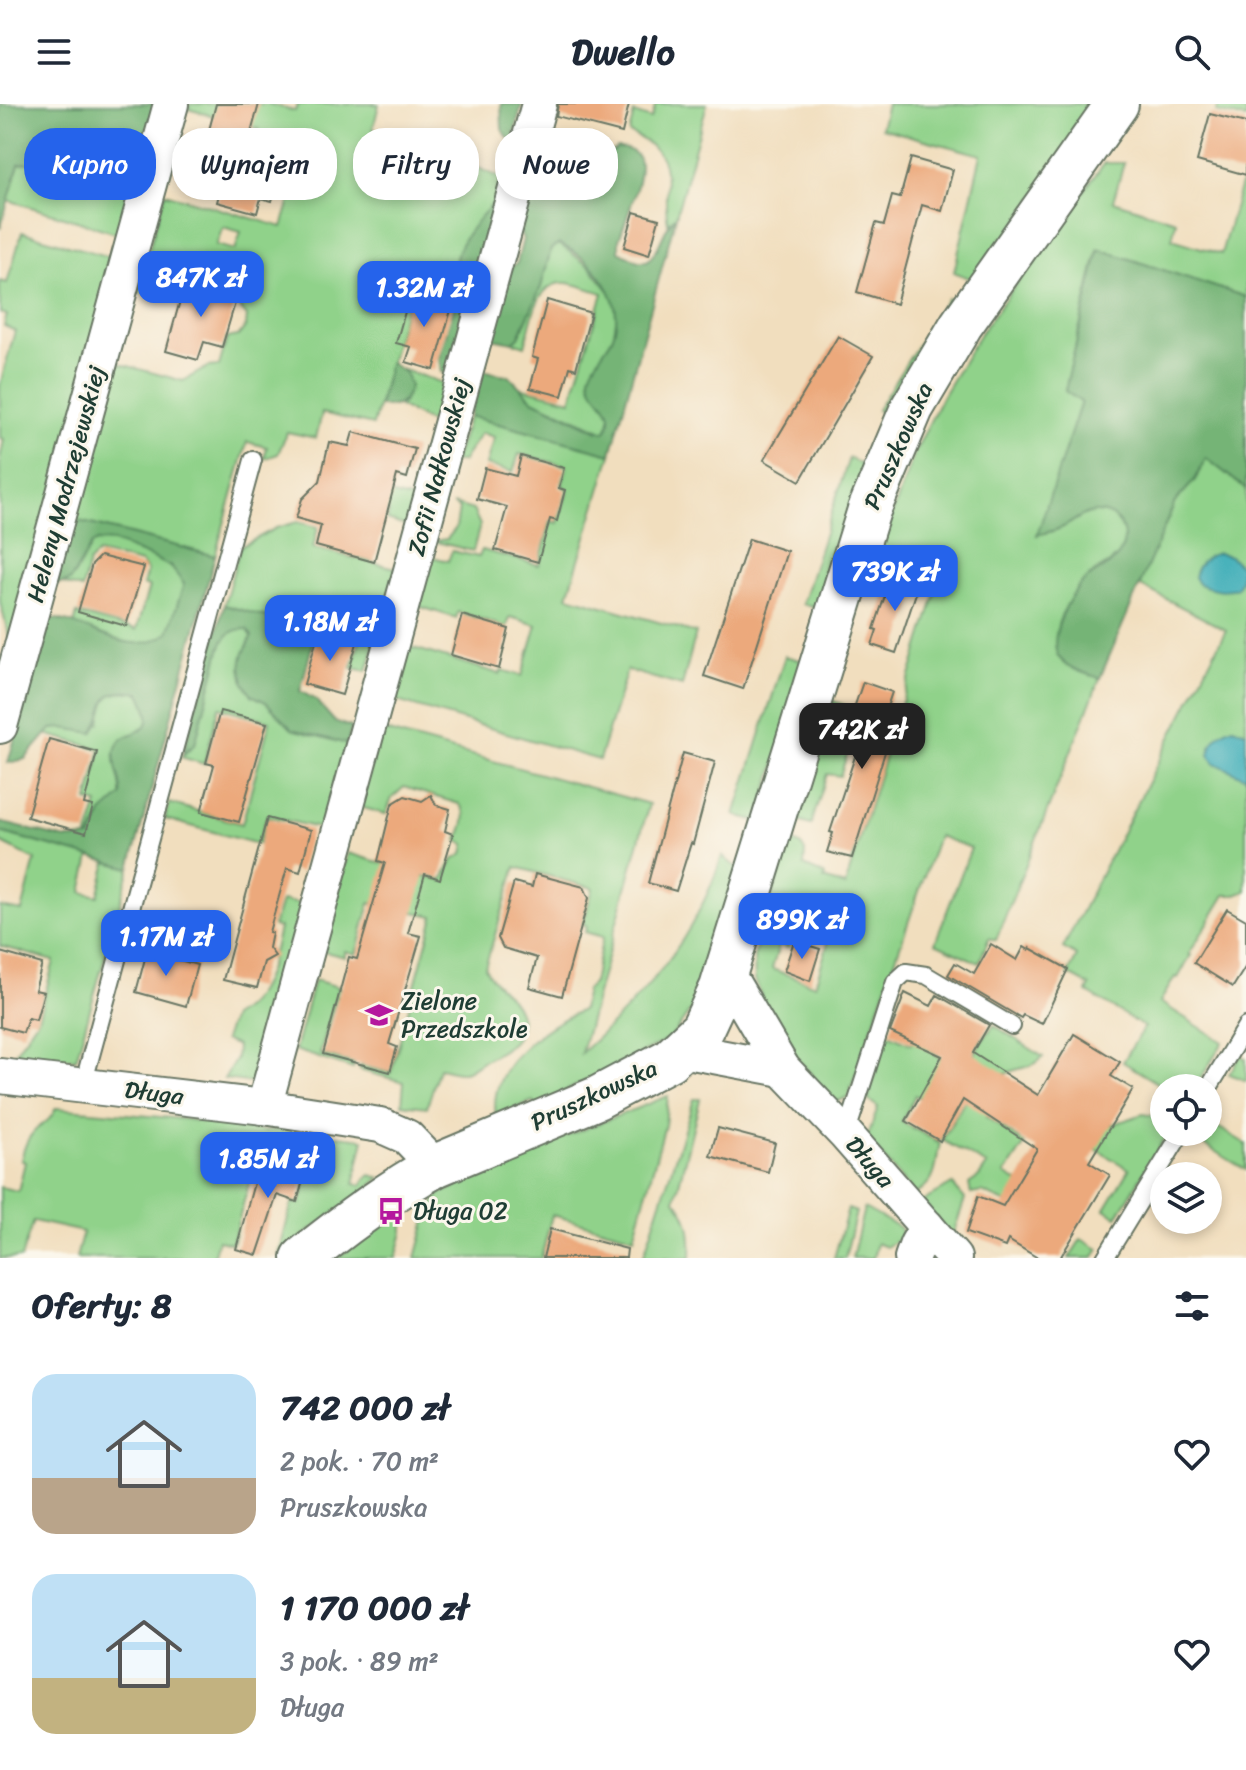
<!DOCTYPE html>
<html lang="pl">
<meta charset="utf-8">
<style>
:root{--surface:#fff;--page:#f2f2f3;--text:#1f2937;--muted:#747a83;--accent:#2563eb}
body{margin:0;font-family:Sriracha,sans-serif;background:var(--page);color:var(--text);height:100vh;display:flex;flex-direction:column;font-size:30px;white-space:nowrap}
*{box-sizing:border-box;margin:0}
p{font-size:26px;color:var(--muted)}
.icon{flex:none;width:44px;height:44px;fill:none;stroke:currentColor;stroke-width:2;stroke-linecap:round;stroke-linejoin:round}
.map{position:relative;height:1154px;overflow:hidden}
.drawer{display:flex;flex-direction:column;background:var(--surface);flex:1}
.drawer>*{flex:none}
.banner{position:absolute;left:24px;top:24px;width:800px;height:72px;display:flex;gap:16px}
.fabs{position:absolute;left:1150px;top:970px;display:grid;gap:16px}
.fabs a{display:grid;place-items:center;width:72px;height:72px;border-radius:50%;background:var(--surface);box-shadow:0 4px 12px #0003;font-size:40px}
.price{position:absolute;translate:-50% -68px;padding:0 18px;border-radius:16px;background:var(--accent);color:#fff;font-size:26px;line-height:52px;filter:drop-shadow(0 2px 4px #0008)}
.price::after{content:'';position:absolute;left:50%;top:48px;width:24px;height:18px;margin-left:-12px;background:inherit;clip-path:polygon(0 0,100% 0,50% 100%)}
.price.current{background:#222;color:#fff}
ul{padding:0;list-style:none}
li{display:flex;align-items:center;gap:24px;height:200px;padding:0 32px}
li span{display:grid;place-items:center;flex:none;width:224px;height:160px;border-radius:24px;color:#555}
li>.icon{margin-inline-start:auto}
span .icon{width:96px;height:96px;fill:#fffc;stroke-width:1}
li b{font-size:34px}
h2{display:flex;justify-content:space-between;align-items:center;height:96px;padding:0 32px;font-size:34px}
.tag{padding:0 28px;border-radius:32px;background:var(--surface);box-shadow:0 4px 12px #0003;font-size:28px;line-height:72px}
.tag.current{background:var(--accent);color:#fff}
header{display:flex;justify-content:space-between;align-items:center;height:104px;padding:0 32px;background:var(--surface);font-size:36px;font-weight:700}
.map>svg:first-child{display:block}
.green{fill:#90d28a;stroke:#58885f;stroke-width:2;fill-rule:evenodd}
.forest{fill:#74b476;stroke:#4a7855;stroke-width:2}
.water{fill:#3dadb8;stroke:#2e7576;stroke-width:2}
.building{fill:#eca97b}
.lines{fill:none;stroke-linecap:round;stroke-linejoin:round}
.service-casing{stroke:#687564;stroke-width:20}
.minor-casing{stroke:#687564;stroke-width:38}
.tertiary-casing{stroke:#687564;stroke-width:46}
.service{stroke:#fff;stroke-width:16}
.minor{stroke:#fff;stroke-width:34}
.tertiary{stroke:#fff;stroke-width:42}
.labels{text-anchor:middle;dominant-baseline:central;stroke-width:6;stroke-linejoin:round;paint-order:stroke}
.street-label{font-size:24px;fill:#1f3d34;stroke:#fbf7ec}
.poi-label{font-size:24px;fill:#1f3d34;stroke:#fbf7ec;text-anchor:start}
</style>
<header><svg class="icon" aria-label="menu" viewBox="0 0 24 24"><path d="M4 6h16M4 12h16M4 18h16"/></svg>Dwello<svg class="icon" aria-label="search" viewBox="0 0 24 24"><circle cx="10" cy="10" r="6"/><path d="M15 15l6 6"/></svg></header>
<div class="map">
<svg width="1246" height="1154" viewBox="0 0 1246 1154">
<rect width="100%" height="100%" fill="#fbf7ec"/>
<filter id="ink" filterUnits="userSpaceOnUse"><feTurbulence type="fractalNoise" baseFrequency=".0125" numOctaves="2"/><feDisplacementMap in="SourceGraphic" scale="16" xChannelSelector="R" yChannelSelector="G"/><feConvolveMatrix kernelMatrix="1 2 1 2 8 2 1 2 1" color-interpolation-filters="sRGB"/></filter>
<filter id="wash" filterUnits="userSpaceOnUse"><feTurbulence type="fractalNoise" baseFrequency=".006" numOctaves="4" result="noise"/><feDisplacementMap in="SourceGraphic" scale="32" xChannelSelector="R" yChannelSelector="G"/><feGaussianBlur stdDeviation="1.8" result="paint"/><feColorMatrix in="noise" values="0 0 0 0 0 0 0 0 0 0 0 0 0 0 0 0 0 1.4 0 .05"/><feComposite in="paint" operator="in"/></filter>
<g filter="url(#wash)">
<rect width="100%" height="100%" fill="#f1debe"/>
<g class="green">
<path d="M190,0H269L295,7L298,0H379L373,25L436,45L503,75C500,82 499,93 494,98C477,120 445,144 463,173L456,195L411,184L373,321L322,309L316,334L287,328L278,350L264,355L267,343L247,338L215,452L75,416L74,413L117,259L183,277L208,263L219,262L227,234L238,232L246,222L247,212L236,199L239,188L186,172L182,183L172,181L153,192L137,188L165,89L282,123L296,77L284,73L289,52L255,42L259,25L188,5ZM223,123L241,128L235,146L216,141Z"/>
<path d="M656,0H707L676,112L668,119C660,76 681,51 629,29L634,9L651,15Z"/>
<path d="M887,0H1100L976,177L954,168L981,51L881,24Z"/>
<path d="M1219,0H1246V15L1216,8Z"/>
<path d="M34,57L132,82L119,130L8,96L19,60Z"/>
<path d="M1104,59H1124L1113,97L1176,117L1172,135L1221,150L1246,63V193L1098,145L1065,286L1081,298L1038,430C1046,429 1054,427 1061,424C1073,419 1082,409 1094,408C1118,407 1132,429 1119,450C1113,459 1103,462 1095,468C1076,482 1051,518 1057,542C1058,547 1062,553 1064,559L1100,574L996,836L989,834L979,859L935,839L971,744L938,732L848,993L836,998L793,950L756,894L761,891L755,876L754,853L789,736L800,741L805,747L804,762L825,771L824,775L845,782L937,485L873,464L914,350L943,291L979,231ZM794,827L828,839L815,881L772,865L779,841L788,844Z"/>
<path d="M22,128L117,155L11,539L0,498V355L4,335L0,334V281L15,227L4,222L7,211L0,209V177L7,179Z"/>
<path d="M559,140L590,163L615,194L617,211L614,230L608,242L602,296L610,310V320L605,328L533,296L519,283L571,296L603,189C591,186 578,180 566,179C535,177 531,220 525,242L513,238L519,233L541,183L551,145Z"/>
<path d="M947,194L960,202L891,315L877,306Z"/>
<path d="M400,265L446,280L435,321L399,302L404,298L406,270Z"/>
<path d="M469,312L611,350L568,492L696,529L682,582L627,566L599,656L397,597L394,578L404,541L500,570L502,566L522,572L537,521L510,513L507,523L458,508L456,514L415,501L429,452L448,457L452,447L479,453L482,446L539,461L551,417L558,419L568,385L562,382L567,362L519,350L513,368L486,361L494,333L481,329L462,358H454Z"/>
<path d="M849,354L870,365L823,506L802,500Z"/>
<path d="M1206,354L1246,385V787L1236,791H1225L1189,850L1191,851L1178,874L1175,873L1160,898L1223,938L1195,984H1166L1123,958L1144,923L1087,888L1090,882L1068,870L1077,852L1063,844L1226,526L1139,481L1175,398L1195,376Z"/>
<path d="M357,382L414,396L407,422L387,416L389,408L352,399Z"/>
<path d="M453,400L473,406L480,421L473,447L433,437L447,435L456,424L459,405Z"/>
<path d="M297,418L318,423L313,444L396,464L367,567L352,564L360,536L320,524L316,527L224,501L240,443L276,424Z"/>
<path d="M105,436C132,442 171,455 184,480C180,494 177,515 169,528C150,557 98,527 74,521L77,510L136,526L149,483L143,481L147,467L141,459L98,449L89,458L82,485L65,480L75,470L92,440Z"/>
<path d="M237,525H247L252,532L249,541L252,591L266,598L292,625L347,640L323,725L267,712L258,740L165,715L169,699L242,720L270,617L219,603L204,660L181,653L195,640L221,542L226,531Z"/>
<path d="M785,552L807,558L758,717L735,711Z"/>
<path d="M128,587L140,589C156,620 150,621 121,637L119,673L122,683L121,692C106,710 99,709 90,734H87L98,700L88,697L101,645L45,630L51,625L100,619L103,598L108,591Z"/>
<path d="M833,597L874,612L868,626L861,625L854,649L848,648L840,672L827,670L811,721L795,716Z"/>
<path d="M381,626L649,700L581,949C646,890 694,837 722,752L742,768L707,883L670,935L536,1002L533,997L496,1012C487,963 543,923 582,906L586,886L593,879L603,833L585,828L587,822L583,820L593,784L516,763L485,863C492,881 512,889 519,908C529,935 500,948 481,958C476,961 469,967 464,968C457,969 446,965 439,964L427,1003L402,1000L404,978L359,966L360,962L391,969L434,812L370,799L356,850L345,847V853L321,847L348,749L442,777L452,757L463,750L465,740L458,737C462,723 470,712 459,700L404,683L392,694L386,710L360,703Z"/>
<path d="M0,728L90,753L82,788L98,792L107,758L130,764L76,955L15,949L38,915L54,857L0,842V803L22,807L35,756L0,738Z"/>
<path d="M283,797L302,800L253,979L224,975L236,955L237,942L224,936L232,913C265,894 271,860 279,824L273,822L281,798Z"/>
<path d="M314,876L339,883L320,950L354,960L353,965L295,946Z"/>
<path d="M994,921L1043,953C1030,968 1015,961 1003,972C994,981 993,1002 986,1013L1025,1040L1005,1070L1027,1084L1018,1104L982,1088L971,1090L969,1080L979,1073L987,1061L942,1036L981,969L974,952L981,937Z"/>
<path d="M886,929L911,940L914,933L945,958L925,996L915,991L902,1018L940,1039C933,1068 941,1071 915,1091L867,1035L878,1003L868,996Z"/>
<path d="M1241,951L1246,955V977L1229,970Z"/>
<path d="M668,992L665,1021L634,1133L552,1111L541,1154H416L428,1109L440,1090L559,1035Z"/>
<path d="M694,995H700L675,1096C691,1113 692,1132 691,1154H643Z"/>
<path d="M56,1004L184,1015L264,1027L279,1025L364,1035L354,1080L362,1081L364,1076L370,1071L381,1074L279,1150L292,1098L300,1100L310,1063L258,1048L232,1139L218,1136L213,1154H76L83,1128L33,1117L21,1154H0V1083L18,1087L25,1058L21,1056C23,1047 26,1037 32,1030C41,1018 48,1022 56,1004Z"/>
<path d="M1143,1010L1164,1014V1028H1168L1117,1113L1105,1105L1129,1065L1080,1036L1111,1021Z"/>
<path d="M1208,1017L1246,1040V1066L1191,1033L1194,1028H1208Z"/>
<path d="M952,1080L965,1095L952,1133L922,1098Z"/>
<path d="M864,1104L900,1124L903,1133L886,1143L877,1139L873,1154H852Z"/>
<path d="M848,1105L856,1108L845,1154H834Z"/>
<path d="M403,1107V1128L396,1154H337Z"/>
<path d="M1081,1135L1099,1145L1093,1154H1069Z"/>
</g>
<g class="forest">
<path d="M0,0H155L132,82C117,79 102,76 87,73C63,67 45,55 19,60L0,125Z"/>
<path d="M501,0H522L512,39L502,25Z"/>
<path d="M547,30L612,48L617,44C626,44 635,46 639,55C645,70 624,120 619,136V147L638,157H647C662,145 662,124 676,112L611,350L469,312L482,266L509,272L533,296L596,326L605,328C623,301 588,295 590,272C592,260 606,245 612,234C628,196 593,154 559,140L551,145L541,183L519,233L513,238L491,234L511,163L517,159L523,135L520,129Z"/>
<path d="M496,97L449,271L441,268L439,255L463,173C459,167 455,162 456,155C458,137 483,109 496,97Z"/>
<path d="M1099,145L1246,193V385L1206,354L1195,376L1175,398L1100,574C1087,570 1063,564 1057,550C1049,530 1070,490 1084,477C1095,467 1111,463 1119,450C1132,430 1118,407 1095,408C1081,409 1073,419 1061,424C1054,427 1045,429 1037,431L1081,298L1065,287Z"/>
<path d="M390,258L406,270L410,283C405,301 396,304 379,302Z"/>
<path d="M75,416L215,452L130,764L0,728V718L66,735L90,734L102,709L121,692C123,678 113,663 115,648C120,618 167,641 140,589C95,582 110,603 93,629L63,624L51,625L25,655L8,659L48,514C89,516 128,558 168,529L184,480L171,463L155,455L114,438L98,437L92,440L70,477L56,481Z"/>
<path d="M224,501L316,527L300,587L316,596L335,618L352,623L347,640L292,625L266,598L252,591L244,579L241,563L243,551L252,532L247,525C233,525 227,529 221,542L195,640L183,649Z"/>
</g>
<g class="water">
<path d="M1218,449L1230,452L1241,463V476L1237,483C1224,489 1211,484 1198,480L1194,473C1197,460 1205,452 1218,449Z"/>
<path d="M1233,623L1246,628V674L1215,659L1209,651C1211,636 1219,628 1233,623Z"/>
</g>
<g id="blocks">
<g class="building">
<path d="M216,0H259L246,47L283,57L272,97L261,94L257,109L217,98L224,72L206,67L209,54L202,52Z"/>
<path d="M558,0H629L622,29L556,12Z"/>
<path d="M1210,10L1246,19V71L1197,57Z"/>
<path d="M911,54L953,66L942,107L922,101L896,200L857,188L876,119L884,121L892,92L900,94Z"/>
<path d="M634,108L659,115L649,151L624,143Z"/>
<path d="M186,175L238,189L222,243L204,238L198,256L166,247Z"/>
<path d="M411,187L453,199L434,266L406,258L411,243L396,239Z"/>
<path d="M547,196L591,209L576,265L570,263L562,292L530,284L538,255L532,253Z"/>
<path d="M838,232L873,252L800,377L764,356Z"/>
<path d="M353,328L415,345L407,374L397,371L374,458L316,442L321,421L296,414L302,395L320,377L329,338L349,342Z"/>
<path d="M521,352L564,364L559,384L565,386L557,417L550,415L538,458L495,446L507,403L477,395L485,364L516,372Z"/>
<path d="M749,435L787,447L743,585L704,572Z"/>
<path d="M100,452L144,463L126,522L78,508L92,460Z"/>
<path d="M892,470L919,480L896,549L872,541L877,526L874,525Z"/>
<path d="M462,511L509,525L499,565L451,551Z"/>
<path d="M319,527L357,539L342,591L304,580Z"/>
<path d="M863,578L892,588L883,615L894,619L852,754L827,748L833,729L830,728L869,610L854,604Z"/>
<path d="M220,607L267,619L239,718L201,708L214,661L206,659Z"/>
<path d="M49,635L97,648L84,700L93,702L86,729L27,713Z"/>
<path d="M683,649L715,658L693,740L691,739L676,787L648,779Z"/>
<path d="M431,691L436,701L450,705L445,727L453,730L440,775L425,770L408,829L421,832L389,940L397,943L390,968L323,950L349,853L357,855L385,759L378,757L392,700L405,692L422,697Z"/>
<path d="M267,714L311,726L300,768L287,764L269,828L272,829L269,844L275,852L264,858L257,884L223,876Z"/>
<path d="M535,770L584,783L589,794L562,892L529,883L537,854L503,844L498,834L514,778L532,783Z"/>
<path d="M1227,805L1246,816V862L1233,883L1194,859Z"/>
<path d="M794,837L820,845L810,877L784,867Z"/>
<path d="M991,840L1017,856L1024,843L1029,846L1030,844L1068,865L1042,920L1023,911L1021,914L948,871L955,859L974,870Z"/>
<path d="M147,847L197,861L186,902L136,888Z"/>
<path d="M0,848L42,860L35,886L44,888L36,916L28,914L23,929L0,923Z"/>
<path d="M905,889L931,902L937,891L989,921L973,949L1038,991L1074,930L1120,958L1111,972L1133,985L1089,1058L1110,1071L1060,1154H1038L1008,1136L1005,1143L966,1129L978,1092L1003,1102L1037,1045L963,996L940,1037L906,1017L942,952L890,928Z"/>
<path d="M718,1024L775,1039L768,1068L710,1052Z"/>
<path d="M261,1053L306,1066L297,1098L277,1091L257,1151L236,1145Z"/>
<path d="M550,1125L627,1145L626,1154H543Z"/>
</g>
</g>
</g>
<g filter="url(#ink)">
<use href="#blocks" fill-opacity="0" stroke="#687564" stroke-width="2"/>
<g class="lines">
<g class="service-casing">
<g id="service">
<path d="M83,981L253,356"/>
<path d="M1208,985L1246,922"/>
<path d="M846,1031L895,878L906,868L926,871L1012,922"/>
<path d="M1105,1154L1182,1028"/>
</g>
</g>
<g class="minor-casing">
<g id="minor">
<path d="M0,622L171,0"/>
<path d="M726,868L783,965L846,1031L954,1154"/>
<path d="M682,946L783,965"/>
<path d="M0,972L264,1003L380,1021L407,1033L435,1062"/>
<path d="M264,1003L539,0"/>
<path d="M912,1154L917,1140L927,1123"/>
</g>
</g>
<g class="tertiary-casing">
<path id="tertiary" d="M303,1154C345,1120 388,1088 435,1062L597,994L669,956L702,925L721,884L869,406L912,304L961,221L1117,0"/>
</g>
<use href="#service" class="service"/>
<use href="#minor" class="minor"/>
<use href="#tertiary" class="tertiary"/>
</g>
</g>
<defs>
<g id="school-bare" transform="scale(2.16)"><path d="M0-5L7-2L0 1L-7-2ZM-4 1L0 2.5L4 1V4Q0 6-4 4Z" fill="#b5179e" stroke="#fbf7ec" stroke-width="2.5" paint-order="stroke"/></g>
<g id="bus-bare" transform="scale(2.16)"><path d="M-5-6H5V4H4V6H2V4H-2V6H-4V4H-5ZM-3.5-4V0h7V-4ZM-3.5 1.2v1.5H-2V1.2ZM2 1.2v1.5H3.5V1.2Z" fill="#b5179e" stroke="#fbf7ec" stroke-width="2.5" paint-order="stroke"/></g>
</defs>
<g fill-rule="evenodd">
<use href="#school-bare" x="379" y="911"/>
<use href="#bus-bare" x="391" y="1107"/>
</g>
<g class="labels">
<g class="street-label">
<text transform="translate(898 342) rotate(-66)">Pruszkowska</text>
<text transform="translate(439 363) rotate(-75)">Zofii Nałkowskiej</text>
<text transform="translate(66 380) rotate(-75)">Heleny Modrzejewskiej</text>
<text transform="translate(154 989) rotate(7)">Długa</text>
<text transform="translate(594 991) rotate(-25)">Pruszkowska</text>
<text transform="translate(870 1058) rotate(49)">Długa</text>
</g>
<g class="poi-label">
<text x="401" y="897">Zielone<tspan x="401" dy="28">Przedszkole</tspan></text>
<text x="413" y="1107">Długa 02</text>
</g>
</g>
</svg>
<div class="fabs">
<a><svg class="icon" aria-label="locate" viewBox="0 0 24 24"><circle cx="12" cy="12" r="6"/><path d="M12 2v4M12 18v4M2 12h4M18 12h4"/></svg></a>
<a><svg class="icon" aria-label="layers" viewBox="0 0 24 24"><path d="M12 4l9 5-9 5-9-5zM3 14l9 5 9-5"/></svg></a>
</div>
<b class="price" style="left:201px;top:215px">847K zł</b>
<b class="price" style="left:424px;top:225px">1.32M zł</b>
<b class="price" style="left:895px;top:509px">739K zł</b>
<b class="price" style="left:330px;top:559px">1.18M zł</b>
<b class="price current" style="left:862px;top:667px">742K zł</b>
<b class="price" style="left:802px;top:857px">899K zł</b>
<b class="price" style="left:166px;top:874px">1.17M zł</b>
<b class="price" style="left:268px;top:1096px">1.85M zł</b>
<div class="banner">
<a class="tag current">Kupno</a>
<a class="tag">Wynajem</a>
<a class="tag">Filtry</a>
<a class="tag">Nowe</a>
</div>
</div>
<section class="drawer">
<h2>Oferty: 8<svg class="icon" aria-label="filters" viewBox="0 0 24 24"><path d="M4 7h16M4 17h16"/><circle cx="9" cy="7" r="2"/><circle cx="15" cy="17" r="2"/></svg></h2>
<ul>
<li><span style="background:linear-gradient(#bfe0f5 65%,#b9a48a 0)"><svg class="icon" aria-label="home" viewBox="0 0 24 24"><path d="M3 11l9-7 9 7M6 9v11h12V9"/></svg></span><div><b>742 000 zł</b><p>2 pok. · 70 m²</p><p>Pruszkowska</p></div><svg class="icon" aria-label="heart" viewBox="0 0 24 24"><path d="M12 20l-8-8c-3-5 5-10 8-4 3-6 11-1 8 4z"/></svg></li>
<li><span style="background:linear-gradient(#bfe0f5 65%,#c2b280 0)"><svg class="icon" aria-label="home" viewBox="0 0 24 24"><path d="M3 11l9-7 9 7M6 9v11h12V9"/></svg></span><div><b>1 170 000 zł</b><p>3 pok. · 89 m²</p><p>Długa</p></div><svg class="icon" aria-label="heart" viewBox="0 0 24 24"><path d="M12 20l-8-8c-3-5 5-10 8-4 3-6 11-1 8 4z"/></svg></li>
</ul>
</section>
